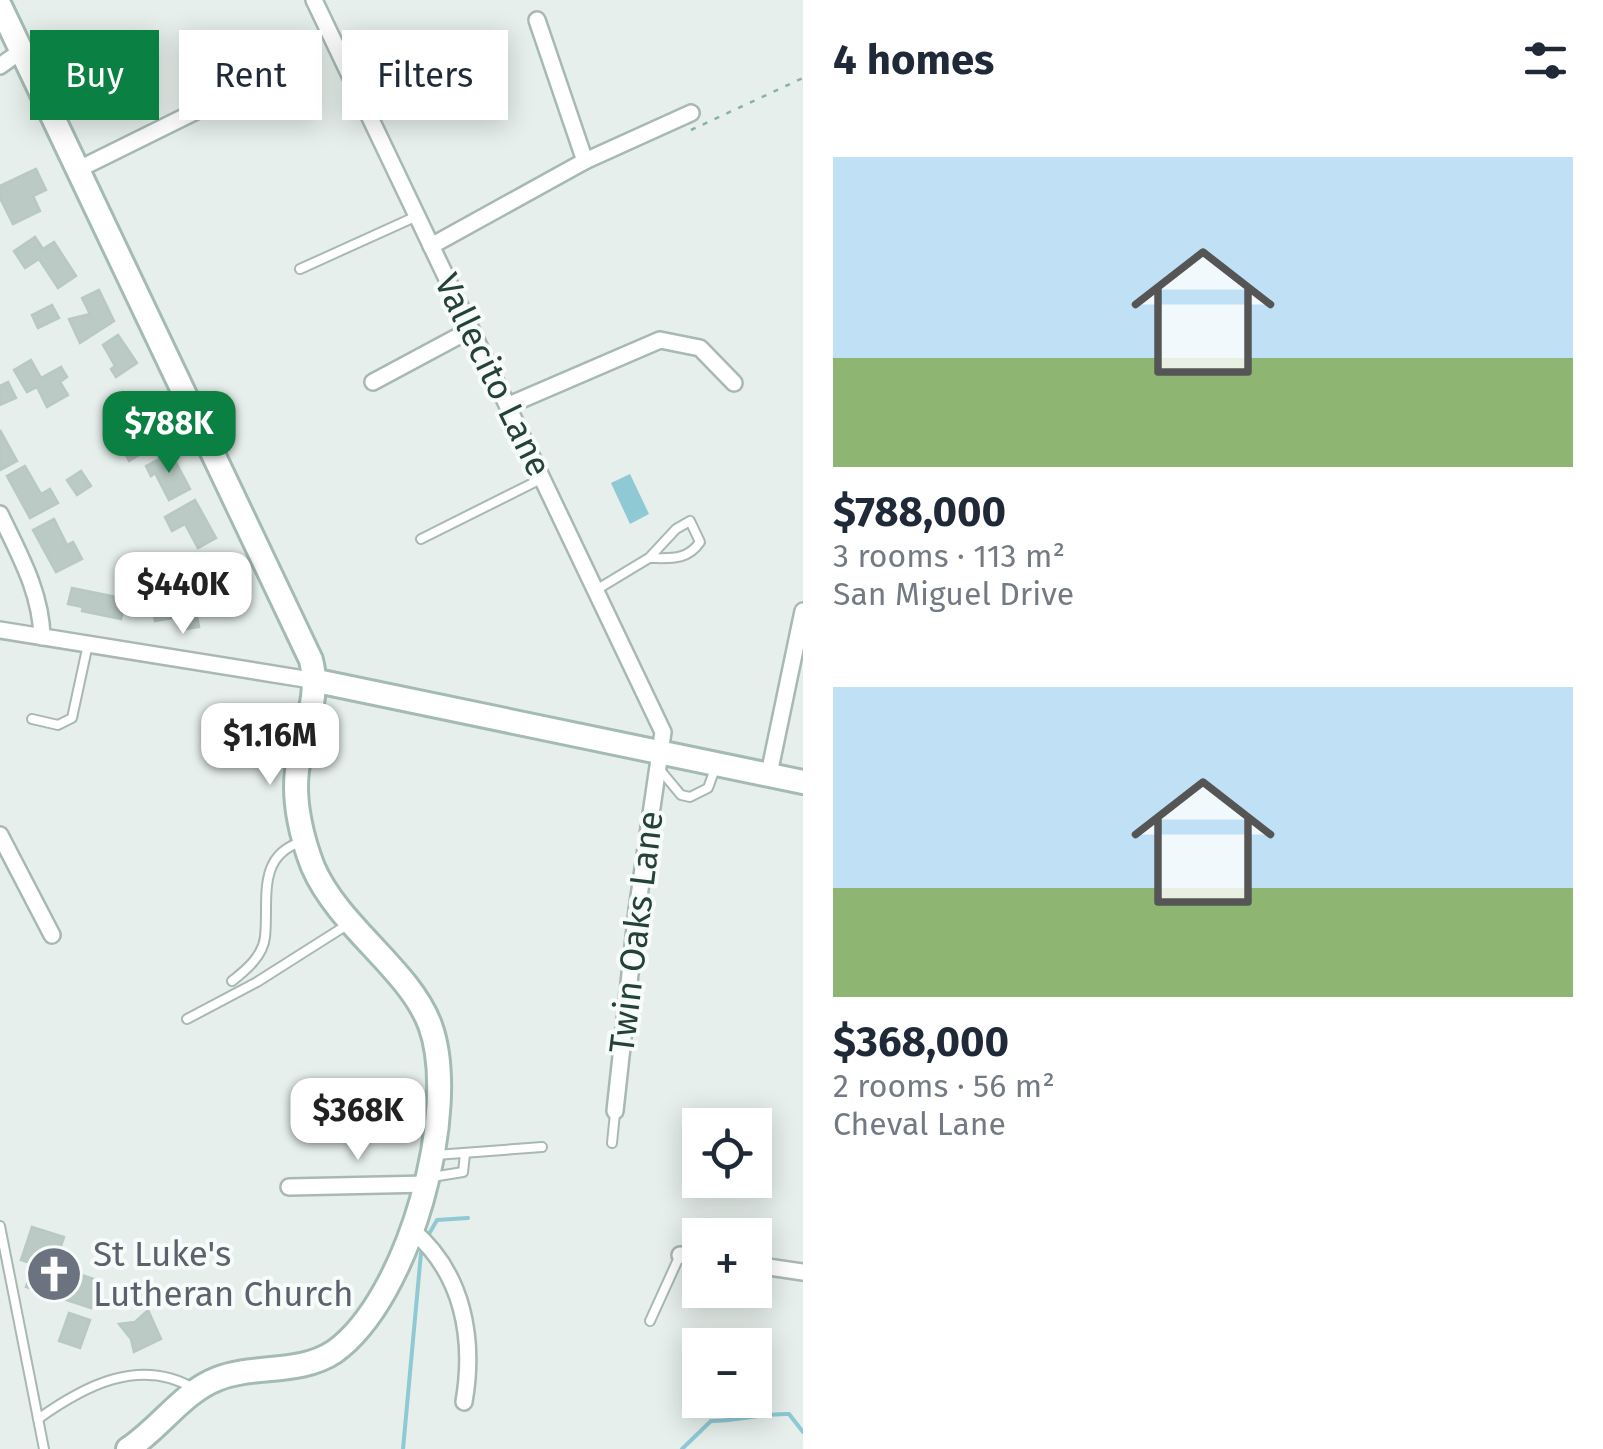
<!DOCTYPE html>
<meta charset="utf-8">
<style>
:root{--surface:#fff;--page:#f6f6f7;--text:#1f2937;--muted:#747a83;--accent:#0b8043}
body{margin:0;font-family:"Fira Sans",sans-serif;background:var(--page);color:var(--text);height:100vh;display:flex;flex-direction:column;font-size:38px;white-space:nowrap}
*{box-sizing:border-box;margin:0}
p{font-size:32px;color:var(--muted)}
.icon{flex:none;width:55px;height:55px;fill:none;stroke:currentColor;stroke-width:2;stroke-linecap:round;stroke-linejoin:round}
.map{position:relative;flex:1;overflow:hidden}
.side{display:flex;flex-direction:column;background:var(--surface);width:800px}
.side>*{flex:none}
.banner{position:absolute;left:30px;top:30px;width:622px;height:90px;display:flex;gap:20px}
.fabs{position:absolute;left:682px;top:1108px;display:grid;gap:20px}
.fabs a{display:grid;place-items:center;width:90px;height:90px;border-radius:0px;background:var(--surface);box-shadow:0 5px 25px #0003;font-size:50px}
.price{position:absolute;translate:-50% -85px;padding:0 22px;border-radius:20px;background:#fff;color:#222;font-size:32px;line-height:65px;filter:drop-shadow(0 2px 5px #0008)}
.price::after{content:'';position:absolute;left:50%;top:60px;width:30px;height:22px;margin-left:-15px;background:inherit;clip-path:polygon(0 0,100% 0,50% 100%)}
.price.active{background:var(--accent);color:#fff}
ul{padding:0;list-style:none}
li{display:grid;align-content:center;gap:20px;height:530px;padding:0 30px}
li span{display:grid;place-items:center;height:310px;border-radius:0px;color:#555}
li>.icon{margin-inline-start:auto}
span .icon{width:180px;height:180px;fill:#fffc;stroke-width:1}
li b{font-size:42px}
h2{display:flex;justify-content:space-between;align-items:center;height:120px;padding:0 30px;font-size:42px}
.chip{padding:0 35px;border-radius:0px;background:var(--surface);box-shadow:0 5px 25px #0003;font-size:35px;line-height:90px}
.chip.active{background:var(--accent);color:#fff}
main{display:flex;flex:1;min-height:0}
.map>svg:first-child{display:block}
.water{fill:#8ec9d4}
.lines{fill:none;stroke-linecap:round;stroke-linejoin:round}
.stream{stroke:#8ec9d4;stroke-width:4}
.building{fill:#bbcac4;stroke:#b8c9c2;stroke-width:2.5}
.lane-casing{stroke:#a8b8b2;stroke-width:12}
.street-casing{stroke:#a8b8b2;stroke-width:20}
.secondary-casing{stroke:#a4bbb3;stroke-width:28}
.path{stroke:#86b3a5;stroke-width:2.5;stroke-dasharray:5 8;stroke-linecap:butt}
.lane{stroke:#fff;stroke-width:8}
.street{stroke:#fff;stroke-width:15}
.secondary{stroke:#fff;stroke-width:22}
.labels{text-anchor:middle;dominant-baseline:central;stroke-width:8;stroke-linejoin:round;paint-order:stroke}
.street-label{font-size:35px;fill:#24423a;stroke:#f7fbf9}
.worship-label{font-size:35px;fill:#5b616d;stroke:#f7fbf9;text-anchor:start}
</style>
<main>
<div class="map">
<svg width="803" height="1449" viewBox="0 0 803 1449">
<rect width="100%" height="100%" fill="#e6efeb"/>
<path class="water" d="M630,474L649,514L630,524L611,483Z"/>
<g class="lines">
<g class="stream">
<path d="M429,1234L437,1220L468,1218"/>
<path d="M403,1449L421,1253"/>
<path d="M682,1449L711,1421C738,1421 762,1413 789,1414L803,1432"/>
</g>
</g>
<g class="building">
<path d="M36,169L46,190L33,196L40,211L13,224L0,198V186Z"/>
<path d="M35,237L43,249L54,242L76,276L58,288L39,259L25,268L14,251Z"/>
<path d="M99,290L114,321L80,343L69,319L90,314L82,298Z"/>
<path d="M52,305L59,318L38,328L32,315Z"/>
<path d="M118,335L137,363L116,377L111,369L115,366L103,345Z"/>
<path d="M31,360L41,378L61,367L67,377L60,382L68,395L47,407L37,387L27,392L14,370Z"/>
<path d="M8,382L16,398L0,405V386Z"/>
<path d="M148,405L156,419L146,426L157,444L129,461L123,449L134,443L122,423Z"/>
<path d="M0,430L17,461L0,470Z"/>
<path d="M171,453L190,489L169,500L155,473L151,476L146,466Z"/>
<path d="M25,466L41,494L50,489L58,503L30,518L7,476Z"/>
<path d="M81,471L91,486L77,495L67,480Z"/>
<path d="M195,500L216,538L198,548L185,524L172,531L165,517Z"/>
<path d="M54,519L67,545L73,542L82,559L56,572L33,530Z"/>
<path d="M72,588L126,599L121,619L82,611L83,607L68,604Z"/>
<path d="M193,593L199,627L185,629L183,616L155,621L151,600Z"/>
<path d="M32,1227L64,1237L54,1266L100,1281L91,1308L26,1287L34,1264L21,1260Z"/>
<path d="M148,1310L161,1339L134,1352L131,1339L119,1324L135,1322Z"/>
<path d="M69,1313L90,1320L80,1348L59,1341Z"/>
</g>
<g class="lines">
<g class="lane-casing">
<g id="lane">
<path d="M300,269L417,216"/>
<path d="M421,539L543,478"/>
<path d="M596,590L649,558L676,529L690,521L700,542C687,561 670,558 649,558"/>
<path d="M32,719L58,725L72,718L88,644"/>
<path d="M661,771L681,795L690,797L708,788L716,766"/>
<path d="M232,981C246,970 263,956 265,937C269,901 256,856 301,842"/>
<path d="M187,1019L257,982L350,923"/>
<path d="M612,1143L615,1113"/>
<path d="M436,1155L542,1147"/>
<path d="M432,1177L463,1172L465,1154"/>
<path d="M0,1226L44,1449"/>
<path d="M650,1321L680,1255"/>
<path d="M38,1419C84,1386 140,1356 195,1389"/>
</g>
</g>
<g class="street-casing">
<g id="street">
<path d="M314,0L663,732L637,910L615,1111"/>
<path d="M537,20L585,161"/>
<path d="M0,66L21,51"/>
<path d="M77,170L251,84"/>
<path d="M431,246L585,161L691,113"/>
<path d="M373,382L470,330"/>
<path d="M509,405L660,340L700,348L734,383"/>
<path d="M0,514C19,554 41,592 42,637"/>
<path d="M0,630L317,681"/>
<path d="M769,774L803,611"/>
<path d="M0,835L52,935"/>
<path d="M289,1187L428,1184"/>
<path d="M412,1230C463,1273 475,1338 464,1402"/>
<path d="M680,1255L700,1257"/>
<path d="M755,1265L803,1272"/>
</g>
</g>
<g class="secondary-casing">
<g id="secondary">
<path d="M0,6L311,660C321,698 302,733 297,771C293,802 302,839 313,867C339,927 409,969 430,1025C461,1109 409,1299 334,1352C299,1375 254,1364 217,1379C183,1392 159,1429 128,1449"/>
<path d="M317,681L803,782"/>
</g>
</g>
<path class="path" d="M691,130L803,78"/>
<use href="#lane" class="lane"/>
<use href="#street" class="street"/>
<use href="#secondary" class="secondary"/>
</g>
<defs>
<g id="church-disc" transform="scale(2.875)"><circle r="9.5" fill="#6b7280" stroke="#f7fbf9"/><path d="M-1.2-6h2.4v3.5h3.3v2.4h-3.3V6h-2.4V-.1h-3.3v-2.4h3.3Z" fill="#fff"/></g>
</defs>
<g fill-rule="evenodd">
<use href="#church-disc" x="54" y="1274"/>
</g>
<g class="labels">
<g class="street-label">
<text transform="translate(493 375) rotate(64)">Vallecito Lane</text>
<text transform="translate(636 932) rotate(-83)">Twin Oaks Lane</text>
</g>
<g class="worship-label">
<text x="93" y="1254">St Luke's<tspan x="93" dy="40">Lutheran Church</tspan></text>
</g>
</g>
</svg>
<div class="fabs">
<a><svg class="icon" aria-label="locate" viewBox="0 0 24 24"><circle cx="12" cy="12" r="6"/><path d="M12 2v4M12 18v4M2 12h4M18 12h4"/></svg></a>
<a>+</a>
<a>−</a>
</div>
<b class="price active" style="left:169px;top:476px">$788K</b>
<b class="price" style="left:183px;top:637px">$440K</b>
<b class="price" style="left:270px;top:788px">$1.16M</b>
<b class="price" style="left:358px;top:1163px">$368K</b>
<div class="banner">
<a class="chip active">Buy</a>
<a class="chip">Rent</a>
<a class="chip">Filters</a>
</div>
</div>
<section class="side">
<h2>4 homes<svg class="icon" aria-label="filters" viewBox="0 0 24 24"><path d="M4 7h16M4 17h16"/><circle cx="9" cy="7" r="2"/><circle cx="15" cy="17" r="2"/></svg></h2>
<ul>
<li><span style="background:linear-gradient(#bfe0f5 65%,#8fb573 0)"><svg class="icon" aria-label="home" viewBox="0 0 24 24"><path d="M3 11l9-7 9 7M6 9v11h12V9"/></svg></span><div><b>$788,000</b><p>3 rooms · 113 m²</p><p>San Miguel Drive</p></div></li>
<li><span style="background:linear-gradient(#bfe0f5 65%,#8fb573 0)"><svg class="icon" aria-label="home" viewBox="0 0 24 24"><path d="M3 11l9-7 9 7M6 9v11h12V9"/></svg></span><div><b>$368,000</b><p>2 rooms · 56 m²</p><p>Cheval Lane</p></div></li>
</ul>
</section>
</main>
